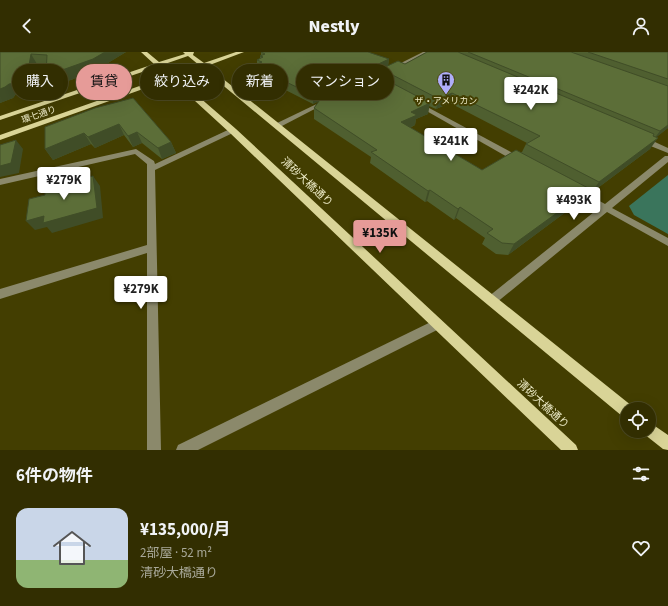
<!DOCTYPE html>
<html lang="ja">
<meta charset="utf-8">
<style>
:root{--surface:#322e01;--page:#3a360b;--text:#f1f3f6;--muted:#a8a899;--line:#4d4a23;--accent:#e69b98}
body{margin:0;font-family:"Source Sans 3","Noto Sans JP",sans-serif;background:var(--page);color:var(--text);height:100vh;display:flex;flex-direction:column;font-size:15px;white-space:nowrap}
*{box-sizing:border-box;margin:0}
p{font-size:13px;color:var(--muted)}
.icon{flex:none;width:22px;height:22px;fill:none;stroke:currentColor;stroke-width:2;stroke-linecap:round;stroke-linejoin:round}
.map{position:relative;height:398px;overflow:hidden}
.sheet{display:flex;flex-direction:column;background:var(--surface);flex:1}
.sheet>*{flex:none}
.banner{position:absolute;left:12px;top:12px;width:400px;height:36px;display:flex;gap:8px}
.fabs{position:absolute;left:620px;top:350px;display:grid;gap:8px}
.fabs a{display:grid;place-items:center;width:36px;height:36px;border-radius:50%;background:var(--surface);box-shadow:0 4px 16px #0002,0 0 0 1px var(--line);font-size:20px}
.price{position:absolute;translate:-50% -34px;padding:0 9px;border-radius:4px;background:#fff;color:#222;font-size:13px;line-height:26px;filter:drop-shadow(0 1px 2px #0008)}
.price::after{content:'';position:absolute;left:50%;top:24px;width:12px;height:9px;margin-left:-6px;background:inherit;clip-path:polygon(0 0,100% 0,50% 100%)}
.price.on{background:var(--accent);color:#111}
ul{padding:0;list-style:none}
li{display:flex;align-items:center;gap:12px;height:100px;padding:0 16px}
li span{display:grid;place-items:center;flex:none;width:112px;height:80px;border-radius:12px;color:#555}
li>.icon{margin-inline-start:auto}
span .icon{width:48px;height:48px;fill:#fffc;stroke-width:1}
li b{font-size:17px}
h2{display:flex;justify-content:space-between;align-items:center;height:48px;padding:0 16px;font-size:17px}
.pill{padding:0 14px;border-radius:18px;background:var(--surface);box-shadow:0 4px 16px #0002,0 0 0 1px var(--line);font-size:14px;line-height:36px}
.pill.on{background:var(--accent);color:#111}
header{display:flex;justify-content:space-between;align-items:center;height:52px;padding:0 16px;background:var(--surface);font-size:18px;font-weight:800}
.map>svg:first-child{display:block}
.green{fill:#3a755c}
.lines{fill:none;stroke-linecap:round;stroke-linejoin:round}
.minor{fill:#8b896b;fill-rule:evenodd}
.major{fill:#d9d497;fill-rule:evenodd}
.wall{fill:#4f5f30;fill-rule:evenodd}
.shaded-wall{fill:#404d27}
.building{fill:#5c6e38;stroke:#404d27}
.labels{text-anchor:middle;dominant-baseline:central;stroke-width:4;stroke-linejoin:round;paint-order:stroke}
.far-poi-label{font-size:9px;fill:#edebc7;stroke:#433e01}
.far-street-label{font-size:9px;fill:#edebc7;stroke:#433e01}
.street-label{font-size:11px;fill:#edebc7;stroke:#433e01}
</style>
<header><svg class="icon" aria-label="back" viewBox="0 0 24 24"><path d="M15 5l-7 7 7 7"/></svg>Nestly<svg class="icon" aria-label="person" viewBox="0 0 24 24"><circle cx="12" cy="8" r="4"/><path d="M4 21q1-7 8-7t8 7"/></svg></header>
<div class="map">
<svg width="668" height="398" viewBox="0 0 668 398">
<rect width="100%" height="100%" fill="#433e01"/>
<path class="green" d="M668,123V182L634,163L629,154Z"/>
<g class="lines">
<g class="minor">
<path d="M423,0H430L368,31L363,30Z"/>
<path d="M325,48L330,49L280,75L273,73Z"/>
<path d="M418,50L524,107L525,109L521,111H518L416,53V51Z"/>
<path d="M230,77L237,79L155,118L161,398H147V201L0,247V237L147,193V112L135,102L0,133V127L136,97L154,109L155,112Z"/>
<path d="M638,85H644L668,96V101L638,89Z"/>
<path d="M665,104H668V110L612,156L668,186V194L607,160L496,251L492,253L488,251L486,248L488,245L599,156L570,140L569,138L570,136H576L605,152Z"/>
<path d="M437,267L441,268L443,272L441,276L198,398H176L178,393Z"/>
</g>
<g class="major">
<path d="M141,0H147L159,10L185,2L183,0H194L193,3L204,11L236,0H244L207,14L632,354L633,357H627V366L622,364L202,16L176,25L236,77L576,393L578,398H561L230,81L171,27L0,88V83L168,24L157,15L0,68V64L154,12ZM188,4L199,13L173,22L162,13Z"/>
<path d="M649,370L668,383V398L663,397L644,382L643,379H649Z"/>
</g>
</g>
<g class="wall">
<path d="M0,0H126L98,17L71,28L53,32L46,22L47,13L37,12L32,40L16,42L13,46L0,51Z"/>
<path d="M261,0L389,7L388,14L405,12L427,0H668V76L656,85L650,97L591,141L588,140L582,148L508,203L496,202L482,192L485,186L456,166L454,168L427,149L425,150L370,111L371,105L314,67V56L319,49L313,52L254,22L253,14L257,12V8L260,7V4L261,3ZM381,19L380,25L375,22ZM450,51L527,91L526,92L522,100L482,118L410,76L415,73L416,67L428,62L429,54L436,57Z"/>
<path d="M133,46L171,90L176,101L162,107L142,91L133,95L124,83L95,96L91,92L53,108L45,97Z"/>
</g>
<g class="shaded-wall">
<path d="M105,0H126L98,17L71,28L53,32L46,22Z"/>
<path d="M31,2L37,12L32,40L16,42L13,46L0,51V37L9,32Z"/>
<path d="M389,7L388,15L381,17V19L313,52V43Z"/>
<path d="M452,41L450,51L436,57L439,47Z"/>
<path d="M430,51L428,62L416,67L415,73L399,81L401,70L411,60Z"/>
<path d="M119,72L124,83L95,96L88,85Z"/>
<path d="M668,73V76L653,88L660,79Z"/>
<path d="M137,80L142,91L133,95L128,84Z"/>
<path d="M84,81L91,92L53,108L45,97Z"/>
<path d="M658,86L650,97L591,141L599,130Z"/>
<path d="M16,88L23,97L19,121L0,125V114Z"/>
<path d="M171,90L176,101L162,107L158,96Z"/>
<path d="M93,124L100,134L103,166L52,181L47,175L35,178L26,169Z"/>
<path d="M590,137L582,148L508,203L514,192Z"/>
<path d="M430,138L427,149L425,150L428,139Z"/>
<path d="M460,155L456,166L454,168L458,157Z"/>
</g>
<g class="building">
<path d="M0,0H105L93,7L65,17L46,22L47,3L31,2L26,30L9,32L5,35L0,37Z"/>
<path d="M261,0H368L389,7L313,43L253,14L262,10L257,8L263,5L260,4L265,2Z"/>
<path d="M427,0H458L654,82L653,84L658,86L599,130L526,92L540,84L452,41L439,47L381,17L398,9L405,12Z"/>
<path d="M468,0H571L668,34V73L660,79Z"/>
<path d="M588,0H668V27Z"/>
<path d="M373,21L430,51L411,60L417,63L401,70L482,118L516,98L590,137L514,192L502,191L487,181L493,177L460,155L458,157L430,138L428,139L371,100L377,98L314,56L322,45Z"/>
<path d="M133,46L171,90L158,96L137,80L128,84L119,72L88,85L84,81L45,97V75L95,56Z"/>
<path d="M16,88L11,111L0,114V93Z"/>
<path d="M93,124L97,156L43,171L44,164L26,169L29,147L45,143V136Z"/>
</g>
<defs>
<g id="building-pin" transform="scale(0.9)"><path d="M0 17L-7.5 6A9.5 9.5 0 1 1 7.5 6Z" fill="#afaefa" stroke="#433e01"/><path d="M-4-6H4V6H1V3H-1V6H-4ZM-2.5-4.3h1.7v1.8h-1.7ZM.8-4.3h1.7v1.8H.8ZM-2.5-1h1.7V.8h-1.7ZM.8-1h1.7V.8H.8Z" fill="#111"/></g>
</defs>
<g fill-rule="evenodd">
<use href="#building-pin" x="446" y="28"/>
</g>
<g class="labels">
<g class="far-poi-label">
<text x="446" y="49">ザ・アメリカン</text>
</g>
<g class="far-street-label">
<text transform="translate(39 63) rotate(-19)">環七通り</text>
</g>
<g class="street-label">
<text transform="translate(307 130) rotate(43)">清砂大橋通り</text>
<text transform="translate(543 352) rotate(43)">清砂大橋通り</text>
</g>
</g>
</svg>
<div class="fabs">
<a><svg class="icon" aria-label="locate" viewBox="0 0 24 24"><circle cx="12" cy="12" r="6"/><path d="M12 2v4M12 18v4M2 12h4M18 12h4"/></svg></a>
</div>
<b class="price" style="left:531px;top:59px">¥242K</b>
<b class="price" style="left:451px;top:110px">¥241K</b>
<b class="price" style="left:64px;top:149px">¥279K</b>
<b class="price" style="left:574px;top:169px">¥493K</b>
<b class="price on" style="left:380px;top:202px">¥135K</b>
<b class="price" style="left:141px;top:258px">¥279K</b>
<div class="banner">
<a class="pill">購入</a>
<a class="pill on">賃貸</a>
<a class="pill">絞り込み</a>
<a class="pill">新着</a>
<a class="pill">マンション</a>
</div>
</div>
<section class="sheet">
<h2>6件の物件<svg class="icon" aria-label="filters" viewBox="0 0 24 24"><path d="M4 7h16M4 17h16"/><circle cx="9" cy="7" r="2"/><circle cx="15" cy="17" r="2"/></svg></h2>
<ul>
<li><span style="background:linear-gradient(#c9d6e8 65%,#8fb573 0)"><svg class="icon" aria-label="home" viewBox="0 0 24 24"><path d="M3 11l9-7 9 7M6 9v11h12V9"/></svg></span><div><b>¥135,000/月</b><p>2部屋 · 52 m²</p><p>清砂大橋通り</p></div><svg class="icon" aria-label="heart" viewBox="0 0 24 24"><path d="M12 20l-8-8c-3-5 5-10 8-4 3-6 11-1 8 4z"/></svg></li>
</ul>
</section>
